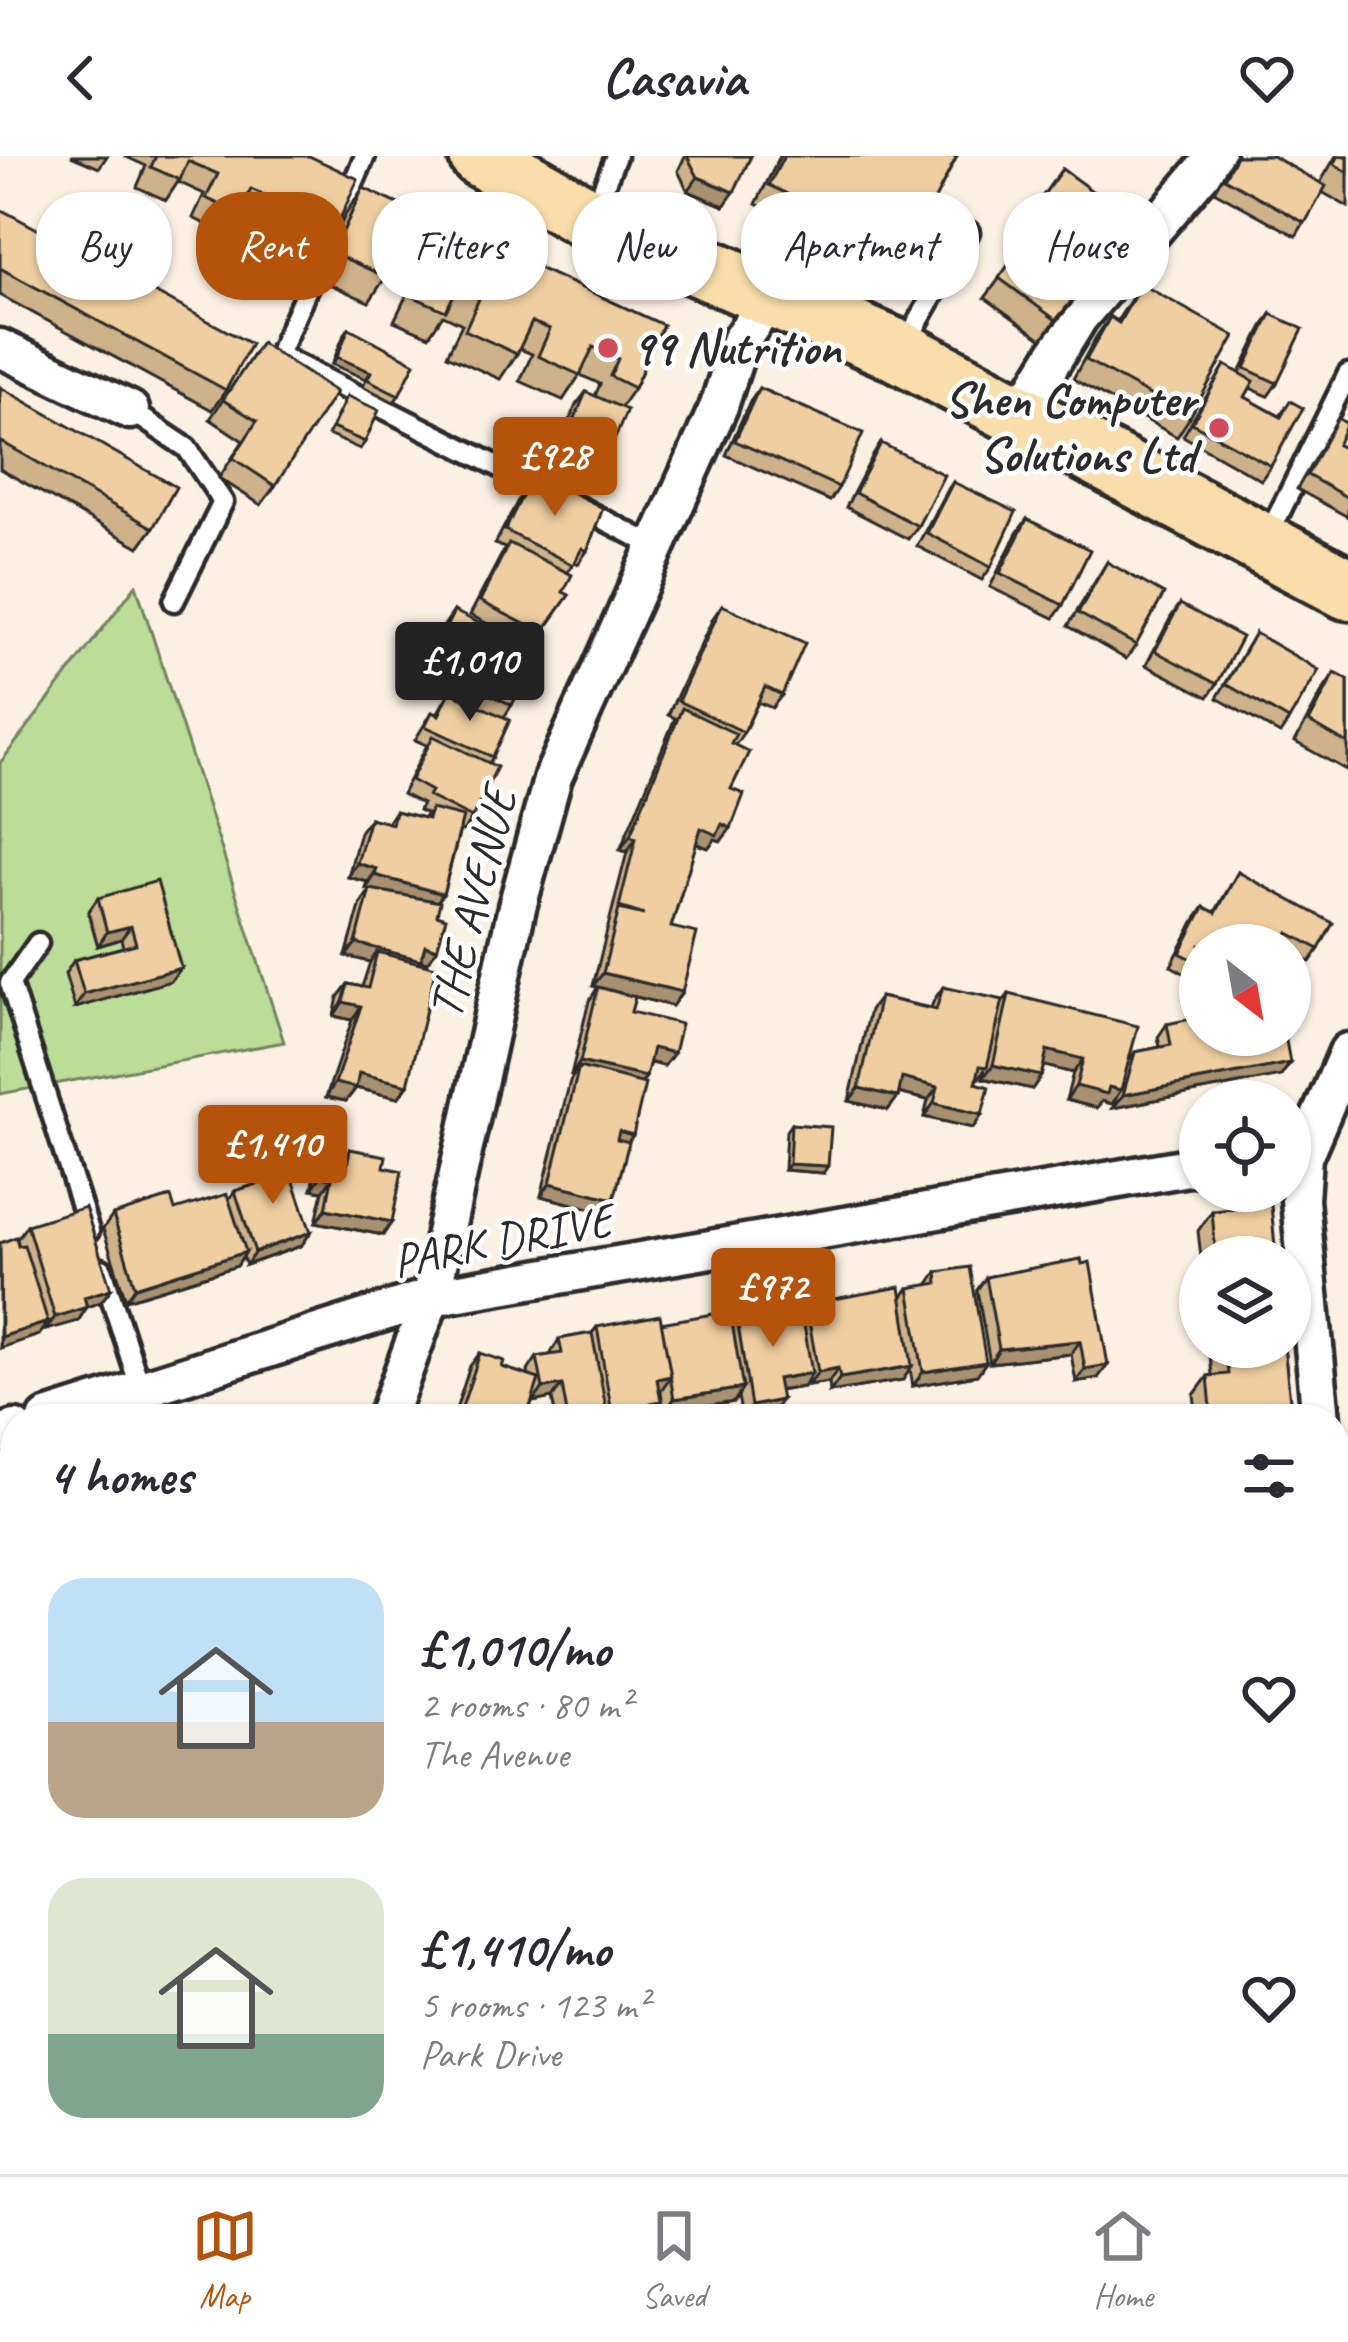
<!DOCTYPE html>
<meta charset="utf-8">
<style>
:root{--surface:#fff;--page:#f2f2f3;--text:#2b2b33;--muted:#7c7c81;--line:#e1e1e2;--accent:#b45309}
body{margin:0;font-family:Caveat,sans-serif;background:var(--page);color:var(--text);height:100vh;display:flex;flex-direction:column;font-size:45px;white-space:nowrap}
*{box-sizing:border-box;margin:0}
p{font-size:39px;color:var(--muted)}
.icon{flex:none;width:66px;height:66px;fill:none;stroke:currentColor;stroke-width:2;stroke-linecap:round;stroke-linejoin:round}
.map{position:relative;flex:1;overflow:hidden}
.panel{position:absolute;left:0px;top:1248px;width:1350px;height:771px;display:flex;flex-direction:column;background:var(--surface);border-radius:48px 48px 0 0;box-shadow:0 3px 9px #0004}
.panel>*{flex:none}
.banner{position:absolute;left:36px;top:36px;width:1278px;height:108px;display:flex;gap:24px}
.needle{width:78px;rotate:149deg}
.fabs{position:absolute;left:1179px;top:768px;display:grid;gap:24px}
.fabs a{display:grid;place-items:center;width:132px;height:132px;border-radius:50%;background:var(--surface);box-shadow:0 3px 9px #0004;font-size:60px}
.price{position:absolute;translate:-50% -102px;padding:0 27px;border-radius:12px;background:var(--accent);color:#fff;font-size:39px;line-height:78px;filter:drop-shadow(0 3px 6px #0008)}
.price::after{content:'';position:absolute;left:50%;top:72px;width:36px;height:27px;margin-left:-18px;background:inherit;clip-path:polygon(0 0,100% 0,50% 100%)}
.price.active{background:#222;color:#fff}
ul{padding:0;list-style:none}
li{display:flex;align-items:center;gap:36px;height:300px;padding:0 48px}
li span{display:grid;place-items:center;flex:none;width:336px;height:240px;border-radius:36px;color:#555}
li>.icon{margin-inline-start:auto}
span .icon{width:144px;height:144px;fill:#fffc;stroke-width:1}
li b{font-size:51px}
h2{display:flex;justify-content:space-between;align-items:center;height:144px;padding:0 48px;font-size:51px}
.chip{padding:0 42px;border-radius:48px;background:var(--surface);box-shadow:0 3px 9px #0004;font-size:42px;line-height:108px}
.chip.active{background:var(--accent);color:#fff}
header{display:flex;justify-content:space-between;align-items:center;height:156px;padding:0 48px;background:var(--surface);font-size:54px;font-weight:700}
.tabs{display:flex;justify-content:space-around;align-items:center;height:168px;border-top:3px solid var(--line);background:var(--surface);font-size:33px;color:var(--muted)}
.tabs a{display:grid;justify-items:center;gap:6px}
.tabs .active{color:var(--accent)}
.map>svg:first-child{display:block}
.green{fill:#bbdd97;stroke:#738461;stroke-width:3}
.water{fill:#7eccdb;stroke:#5d8c95;stroke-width:3}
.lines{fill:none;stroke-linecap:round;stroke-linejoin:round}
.service-casing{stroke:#2b2b2b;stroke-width:27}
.minor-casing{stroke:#2b2b2b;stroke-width:45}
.primary-casing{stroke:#2b2b2b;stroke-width:69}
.service{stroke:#fff;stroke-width:18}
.minor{stroke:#fff;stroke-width:36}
.primary{stroke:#f9deab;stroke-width:60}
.wall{fill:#ceb28a;stroke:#2b2b2b;stroke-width:3}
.shaded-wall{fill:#a79171;stroke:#2b2b2b;stroke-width:3}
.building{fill:#efcfa1;stroke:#2b2b2b;stroke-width:3}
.poi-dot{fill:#d1495b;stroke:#fff;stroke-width:4.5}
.labels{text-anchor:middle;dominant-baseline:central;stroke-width:9;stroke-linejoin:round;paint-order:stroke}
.poi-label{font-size:48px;font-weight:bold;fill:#2b2b2b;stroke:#fff;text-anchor:start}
.street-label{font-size:48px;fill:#2b2b2b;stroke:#fff}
</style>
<header><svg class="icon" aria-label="back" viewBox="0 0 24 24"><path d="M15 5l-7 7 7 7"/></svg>Casavia<svg class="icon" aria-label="heart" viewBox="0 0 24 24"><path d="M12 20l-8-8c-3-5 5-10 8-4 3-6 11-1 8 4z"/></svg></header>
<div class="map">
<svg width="1348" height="2018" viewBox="0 0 1348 2018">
<rect width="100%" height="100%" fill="#faf1e3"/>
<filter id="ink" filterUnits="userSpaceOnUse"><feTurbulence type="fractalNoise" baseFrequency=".00833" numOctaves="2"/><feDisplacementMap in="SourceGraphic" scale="24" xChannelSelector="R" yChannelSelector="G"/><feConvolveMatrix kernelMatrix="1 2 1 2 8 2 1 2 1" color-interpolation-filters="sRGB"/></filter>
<g filter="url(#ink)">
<path class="green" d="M136,429L284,886L0,938V607Z"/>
<rect class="water" x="0" y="1476" width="15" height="84"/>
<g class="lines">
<g class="service-casing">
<g id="service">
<path d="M365,0L278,199L547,335"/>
<path d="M593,57L616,0"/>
<path d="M906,187L969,76"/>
<path d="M130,254L187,292L223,346L174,445"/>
<path d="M577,350L653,389"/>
<path d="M1266,384L1348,218"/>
<path d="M38,787L10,827L89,1075"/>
<path d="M102,1113L141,1234"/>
<path d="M1005,2018L1007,2004"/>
</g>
</g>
<g class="minor-casing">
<g id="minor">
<path d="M0,192L130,254"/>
<path d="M1018,261L1079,161L1216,0"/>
<path d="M47,1263L431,1141L1200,1009"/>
<path d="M386,1263L431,1141L517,751L553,621L719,250L740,185L769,144"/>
<path d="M1321,1263L1300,1044L1303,1001L1348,896"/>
<path d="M0,1278L15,1273"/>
<path d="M1335,1420L1348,1562"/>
</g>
</g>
<g class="primary-casing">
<path id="primary" d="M480,0L590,63L901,196L1348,433"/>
</g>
<use href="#service" class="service"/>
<use href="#minor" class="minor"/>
<use href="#primary" class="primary"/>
</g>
<g class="wall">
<path d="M71,0H107L99,12Z"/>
<path d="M124,0H309L335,74L321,93L310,88L297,106L265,92L275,70L242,55L226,78L193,62L204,38L178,26L166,44L137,31L146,10Z"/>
<path d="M685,0H751L724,50L688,35L678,15Z"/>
<path d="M780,0H957L934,45L940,113L926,133L756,48Z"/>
<path d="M1234,0H1272L1320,27L1336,0H1348V51L1322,36L1296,80L1214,35Z"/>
<path d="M1062,13L1122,86L1042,183L985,142L1018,97L1007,90Z"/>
<path d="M363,32L663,169L634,232L621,251L590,333L549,316L576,249L586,236L595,240L600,228L580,219L563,244L520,225L532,198L520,193L500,223L447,199L462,168L443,159L429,180L394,165L411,130L387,119L369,146L316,122L346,57Z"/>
<path d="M0,53L226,234L212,254L0,139Z"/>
<path d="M1141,128L1190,261L1177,281L1073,223L1096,181L1110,161L1117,165Z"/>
<path d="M1271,158L1277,227L1268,240L1250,232L1245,241L1280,260L1290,245L1271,310L1261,324L1183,280L1225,209L1240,217L1262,172Z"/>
<path d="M349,172L399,239L394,246L363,230L366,223L332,208L344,179Z"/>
<path d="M261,187L275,330L261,349L219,322L243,285L210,263Z"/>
<path d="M0,231L153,372L139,391L0,313Z"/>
<path d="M759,232L839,331L830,345L726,299L750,245Z"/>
<path d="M347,240L365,286L360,293L328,279Z"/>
<path d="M1338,262L1337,289L1348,295V361L1297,333Z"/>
<path d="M881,287L918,370L908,383L846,351L872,301Z"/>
<path d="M534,317L587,395L578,408L574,406L567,417L563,436L569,439L533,490L470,459L505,392L495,388L525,331Z"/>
<path d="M953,326L991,411L982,424L917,390L944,339Z"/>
<path d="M1027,363L1063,449L1054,462L990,431L1017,377Z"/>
<path d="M1107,406L1136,489L1126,503L1068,470Z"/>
<path d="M1180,448L1217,528L1208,541L1146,509L1171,461Z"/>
<path d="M722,449L782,539L772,552L758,546L744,576L735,589L731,633L721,685L715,683L708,692L696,688L671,771L682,836L672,850L593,830L627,696L620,694L675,562L668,559L713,462Z"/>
<path d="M454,455L512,549L504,561L493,601L489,607L472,662L463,675L460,674L443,738L437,746L428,806L421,804L419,807L408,929L398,942L356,932L346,945L326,941L352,864L334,860L338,841L348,828L362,831L370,806L346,800L361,747L370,734L366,733L368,726L348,721L360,676L370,662L387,667L395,655L424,662L427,658L419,654L422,648L402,638L427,589L415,584L432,556L437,558L449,537L419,522L445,468Z"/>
<path d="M1255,477L1289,564L1280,578L1217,542Z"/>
<path d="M1335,517L1348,524V615L1295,586L1322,536Z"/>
<path d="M1238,716L1319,793L1310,806L1290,796V789H1200V826L1171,810L1195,764L1204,751L1215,756Z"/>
<path d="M98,742L181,812L171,825L75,852L65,818L74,804L123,791L121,783L98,790L88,756Z"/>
<path d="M598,831L631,856L674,897L664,910L650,907L642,927L633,979L628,986L605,1056L541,1040L570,925L573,920L571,919L589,845Z"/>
<path d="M943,831L1002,847L1009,838L1130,903L1135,896L1160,891L1158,881L1167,868L1219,881L1290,907L1281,920L1113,952L1116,942L1112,948L1102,945L1097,952L1066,944L1073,917L1044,909L1041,920L1032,933L983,922L985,913L977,925L973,972L924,961L928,944L899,937L888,954L849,945L870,854L880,841L931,852L934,844Z"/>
<path d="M791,968L823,1017L784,1014L786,975Z"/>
<path d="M350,993L384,1011L383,1079L316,1066L323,1035L312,1033L315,1019L324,1005L340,1009Z"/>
<path d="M261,1007L311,1076L301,1090L246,1109L243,1101L237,1110L126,1144L103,1073L113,1059L175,1054L229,1043L235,1035L254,1029L252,1021Z"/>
<path d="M1212,1055L1276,1101H1201L1198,1075Z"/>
<path d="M27,1069L101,1146L87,1151L78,1165L46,1174L45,1171L39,1179L0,1192V1087L19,1090L17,1083Z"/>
<path d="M1081,1103L1098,1222L1076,1226L1071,1198L990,1207L977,1134L986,1121Z"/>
<path d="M937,1116L986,1206L977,1219L913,1230L910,1213L903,1224L830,1236L829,1226L808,1229L807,1224L803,1231L779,1235L771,1258L742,1263L738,1240L734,1246L664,1257L661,1235V1245L653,1257L654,1263H556L552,1242L533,1246V1243L526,1263H453L470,1210L480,1197L502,1211L529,1220L528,1215L537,1201L550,1199L559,1183L592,1177L597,1171L661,1167L733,1169L737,1163L750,1161L756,1152L802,1154L806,1148L901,1143L909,1132L928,1129Z"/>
<path d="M1209,1191H1284L1292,1263H1197L1194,1239L1208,1220L1212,1219Z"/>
<path d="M15,1348V1430L7,1432L0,1411V1353Z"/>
<path d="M39,2004H418L414,2018H47Z"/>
<path d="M655,2004H974L955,2005V2018H673V2016L655,2017Z"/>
</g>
<g class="shaded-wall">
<path d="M698,21L734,36L724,50L688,35Z"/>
<path d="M1136,67L1122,86L1042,183L1056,164Z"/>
<path d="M337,201L371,216L366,223L332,208Z"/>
<path d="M558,303L599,320L590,333L549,316Z"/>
<path d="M722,668L731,672L721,685L715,683L708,692L692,686L701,672Z"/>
<path d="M630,680L636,682L627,696L620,694Z"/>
<path d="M357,707L377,713L368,726L348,721Z"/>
<path d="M375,719L443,738L433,751L366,733Z"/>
<path d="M131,770L121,783L98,790L107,776Z"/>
<path d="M356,787L425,789L437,793L428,806L421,804L412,818L377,796L370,806L346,800Z"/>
<path d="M181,812L171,825L75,852L84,838Z"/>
<path d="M603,817L682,836L672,850L593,830Z"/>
<path d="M343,846L361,850L352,864L334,860Z"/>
<path d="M653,892L674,897L664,910L644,905Z"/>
<path d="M1047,894L1083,903L1073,917L1037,908Z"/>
<path d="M580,906L646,921L637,934L579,911L573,920L571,919Z"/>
<path d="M1290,907L1281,920L1113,952L1123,939Z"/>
<path d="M993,909L1041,920L1032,933L983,922Z"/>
<path d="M359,917L408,929L398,942L356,932L346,945L326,941L335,927Z"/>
<path d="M902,922L938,931L928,944L893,936Z"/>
<path d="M1076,930L1109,931L1121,934L1112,948L1102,945L1097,952L1066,944Z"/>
<path d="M859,932L898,941L888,954L849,945Z"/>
<path d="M934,947L982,959L973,972L924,961Z"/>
<path d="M619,975L633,979L623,992L610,989Z"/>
<path d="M789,1008L828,1010L823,1017L784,1014Z"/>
<path d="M321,1020L332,1022L323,1035L312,1033Z"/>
<path d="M550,1027L614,1043L605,1056L541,1040Z"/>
<path d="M326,1053L392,1066L383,1079L316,1066Z"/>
<path d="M311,1076L301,1090L246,1109L255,1096Z"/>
<path d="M246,1096L237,1110L126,1144L135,1131Z"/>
<path d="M111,1133L101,1146L75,1155L84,1141Z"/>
<path d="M87,1151L78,1165L46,1174L55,1161Z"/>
<path d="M48,1166L39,1179L0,1192L1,1181Z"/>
<path d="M1080,1185L1071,1198L990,1207L999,1193Z"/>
<path d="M986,1206L977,1219L913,1230L923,1216Z"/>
<path d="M1108,1209L1098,1222L1076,1226L1085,1213Z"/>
<path d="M912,1210L903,1224L830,1236L840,1222Z"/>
<path d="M838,1212L829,1226L808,1229L818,1216Z"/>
<path d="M812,1217L803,1231L768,1236L777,1223Z"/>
<path d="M671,1220L657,1240V1223Z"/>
<path d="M562,1229L552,1242L533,1246L543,1232Z"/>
<path d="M743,1232L734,1246L664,1257L674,1243Z"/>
<path d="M781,1244L771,1258L742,1263L751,1250Z"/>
<path d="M0,1958L15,1962V1981L12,1985L0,1981Z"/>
<path d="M664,2004H682L673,2016L655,2017Z"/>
</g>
<g class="building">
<path d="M156,0H309L358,23L335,74L320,66L310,87L279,73L289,51L251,33L240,58L206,42L218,18L188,5L180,24L151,11Z"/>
<path d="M689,0H751L734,36L698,21L688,2Z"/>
<path d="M784,0H957L934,45L966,61L940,113L769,29Z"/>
<path d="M1236,0H1272L1326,30L1305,67L1224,22Z"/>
<path d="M1339,0H1348V16L1334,8Z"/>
<path d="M1062,13L1136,67L1056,164L999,122L1031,77L1021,70Z"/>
<path d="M363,32L663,169L634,232L610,220L618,203L593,191L580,219L538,200L550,173L532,166L517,198L465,174L479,143L457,132L446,155L412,140L428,105L399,92L386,121L333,97Z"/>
<path d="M0,53L251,188L226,234L0,112Z"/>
<path d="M1141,128L1235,180L1190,261L1086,204L1110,161L1119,167Z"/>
<path d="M1271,158L1303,173L1277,227L1245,212Z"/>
<path d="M349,172L415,207L399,239L367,223L371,216L337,201Z"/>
<path d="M261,187L336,236L275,330L233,302L257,265L223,244Z"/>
<path d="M1225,209L1254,225L1245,241L1281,261L1290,245L1303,252L1271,310L1192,267Z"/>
<path d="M0,231L176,331L153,372L0,285Z"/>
<path d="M759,232L863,277L839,331L735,285Z"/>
<path d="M586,236L627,254L599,320L558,303Z"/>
<path d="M347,240L379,254L365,286L332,272Z"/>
<path d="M1338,262L1347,268L1337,289L1348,294V342L1307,319Z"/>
<path d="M881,287L944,319L918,370L855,337Z"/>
<path d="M534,317L603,352L587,395L582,392L573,409L505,374Z"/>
<path d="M953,326L1016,356L991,411L927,377Z"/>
<path d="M1027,363L1090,394L1063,449L1000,417Z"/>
<path d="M509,387L572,419L563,436L569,439L542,477L480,445Z"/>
<path d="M1107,406L1164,438L1136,489L1078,457Z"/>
<path d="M1180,448L1242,481L1217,528L1155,495Z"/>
<path d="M722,449L805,487L782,539L765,531L744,576L678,545Z"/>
<path d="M454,455L538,496L512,549L428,508Z"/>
<path d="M1255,477L1319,514L1289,564L1226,528Z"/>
<path d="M1335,517L1348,524V588L1309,566Z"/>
<path d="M450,536L510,564L493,601L425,570L432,556L439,559Z"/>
<path d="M682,552L736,578L731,587L749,596L731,633L744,638L731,672L722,668L717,679L701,672L671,771L697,777L682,836L603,817L619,753L644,759L619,751L636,682L630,680Z"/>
<path d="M433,580L497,611L472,662L428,640L431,635L411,624Z"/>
<path d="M431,653L463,661L443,738L375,719L377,713L357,707L370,662L392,668L395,655L428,663Z"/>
<path d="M1238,716L1333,767L1319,793L1289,777L1282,789H1200V807L1180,797L1204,751L1216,757Z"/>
<path d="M157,725L181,812L84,838L74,804L136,788L131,770L107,776L98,742Z"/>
<path d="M370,733L440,746L437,759L446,762L437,793L425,789L421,804L356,787Z"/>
<path d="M377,796L436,811L408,929L359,917L356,932L335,927L361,850L343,846L348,828L368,832Z"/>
<path d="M1290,814L1305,822L1290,850Z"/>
<path d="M598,831L635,841L631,856L681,868L674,897L653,892L646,921L580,906Z"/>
<path d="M943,831L1003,844L987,911L980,910L976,927L989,931L982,959L934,947L938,931L902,922L898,941L859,932L880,841L936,854Z"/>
<path d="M1009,838L1138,870L1121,934L1109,931L1107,938L1076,930L1083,903L1047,894L1041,920L993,909Z"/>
<path d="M1200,861V879H1218L1219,881L1229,879H1285L1290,907L1123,939L1135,896L1171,889L1167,868Z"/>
<path d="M579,911L645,928L633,979L619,975L617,983L629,986L614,1043L550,1027Z"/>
<path d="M791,968L831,971L828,1010L789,1008Z"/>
<path d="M350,993L386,1000L384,1011L402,1015L392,1066L326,1053L332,1022L321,1020L324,1005L347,1010Z"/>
<path d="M285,999L311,1076L255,1096L235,1035L267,1025L261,1007Z"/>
<path d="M227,1038L246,1096L135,1131L113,1059L171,1041L175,1054Z"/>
<path d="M1271,1049L1276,1101H1216L1212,1055Z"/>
<path d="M85,1051L111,1133L84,1141L87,1151L55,1161L27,1069Z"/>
<path d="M16,1081L18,1090L24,1089L48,1166L1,1181L0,1087Z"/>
<path d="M1081,1103L1082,1108L1090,1106L1108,1209L1085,1213L1080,1185L999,1193L986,1121Z"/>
<path d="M970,1111L986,1206L923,1216L909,1132L938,1127L937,1116Z"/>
<path d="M900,1131L912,1210L840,1222L838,1212L818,1216L806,1148Z"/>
<path d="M800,1145L812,1217L777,1223L781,1244L751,1250L737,1163L758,1160L756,1152Z"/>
<path d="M730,1155L743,1232L674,1243L661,1167Z"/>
<path d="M660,1159L671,1220L657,1223L661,1245L651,1247L654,1263H613L597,1171Z"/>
<path d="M592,1177L608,1263H568L562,1229L543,1232L537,1201L562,1197L559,1183Z"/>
<path d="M1225,1191H1284L1292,1263H1212L1208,1220L1228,1218Z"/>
<path d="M480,1197L504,1205L502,1211L539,1223L526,1263H458Z"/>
<path d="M257,1254L282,1263H253Z"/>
<path d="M15,1348V1414L9,1396L0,1399V1353Z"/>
<path d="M0,1748L14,1752L0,1798Z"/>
<path d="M0,1820L15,1824L8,1849L15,1851V1962L0,1958Z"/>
<path d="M64,2004H418L414,2018H73Z"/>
<rect x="687" y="2004" width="268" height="14"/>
</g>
</g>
<g class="poi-dot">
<circle cx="608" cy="192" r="12"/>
<circle cx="1219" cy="272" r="12"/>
</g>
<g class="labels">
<g class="poi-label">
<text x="632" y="192">99 Nutrition</text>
<text x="1195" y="244" text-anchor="end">Shen Computer<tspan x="1195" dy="55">Solutions Ltd</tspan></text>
</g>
<g class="street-label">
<text transform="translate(472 747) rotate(-76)">THE AVENUE</text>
<text transform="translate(502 1084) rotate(-11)">PARK DRIVE</text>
</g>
</g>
</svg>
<div class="fabs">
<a><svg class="needle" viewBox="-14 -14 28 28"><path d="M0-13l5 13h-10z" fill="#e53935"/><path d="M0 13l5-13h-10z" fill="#7c7c81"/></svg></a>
<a><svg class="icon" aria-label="locate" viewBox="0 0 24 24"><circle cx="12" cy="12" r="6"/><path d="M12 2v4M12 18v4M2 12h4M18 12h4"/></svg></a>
<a><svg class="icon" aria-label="layers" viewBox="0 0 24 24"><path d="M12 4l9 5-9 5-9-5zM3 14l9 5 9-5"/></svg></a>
</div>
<b class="price" style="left:555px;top:363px">£928</b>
<b class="price active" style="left:470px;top:568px">£1,010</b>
<b class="price" style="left:273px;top:1051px">£1,410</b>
<b class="price" style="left:773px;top:1194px">£972</b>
<div class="banner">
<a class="chip">Buy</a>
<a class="chip active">Rent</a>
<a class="chip">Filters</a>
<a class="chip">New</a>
<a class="chip">Apartment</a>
<a class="chip">House</a>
</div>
<section class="panel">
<h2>4 homes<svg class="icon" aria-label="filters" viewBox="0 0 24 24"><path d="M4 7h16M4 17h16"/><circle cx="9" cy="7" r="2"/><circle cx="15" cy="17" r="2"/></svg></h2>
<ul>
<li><span style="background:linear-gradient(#bfe0f5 60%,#b9a48a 0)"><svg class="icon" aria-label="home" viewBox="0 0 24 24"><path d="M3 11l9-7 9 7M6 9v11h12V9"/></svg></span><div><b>£1,010/mo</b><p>2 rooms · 80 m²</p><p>The Avenue</p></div><svg class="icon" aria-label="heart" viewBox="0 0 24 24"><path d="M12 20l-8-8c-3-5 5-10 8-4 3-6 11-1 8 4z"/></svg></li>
<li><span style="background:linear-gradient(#dfe7d0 65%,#7fa58c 0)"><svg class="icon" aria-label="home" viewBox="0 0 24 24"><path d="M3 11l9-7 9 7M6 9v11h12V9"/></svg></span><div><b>£1,410/mo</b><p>5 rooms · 123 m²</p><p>Park Drive</p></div><svg class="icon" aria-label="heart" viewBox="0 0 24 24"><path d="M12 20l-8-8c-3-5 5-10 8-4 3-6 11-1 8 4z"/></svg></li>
</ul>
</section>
</div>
<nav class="tabs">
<a class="active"><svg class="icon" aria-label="map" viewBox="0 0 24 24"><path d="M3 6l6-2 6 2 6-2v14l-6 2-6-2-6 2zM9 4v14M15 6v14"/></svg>Map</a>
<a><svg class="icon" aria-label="saved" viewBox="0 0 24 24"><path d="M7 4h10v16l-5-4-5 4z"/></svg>Saved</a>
<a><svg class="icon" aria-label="home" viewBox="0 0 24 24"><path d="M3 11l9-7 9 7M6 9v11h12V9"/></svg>Home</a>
</nav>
